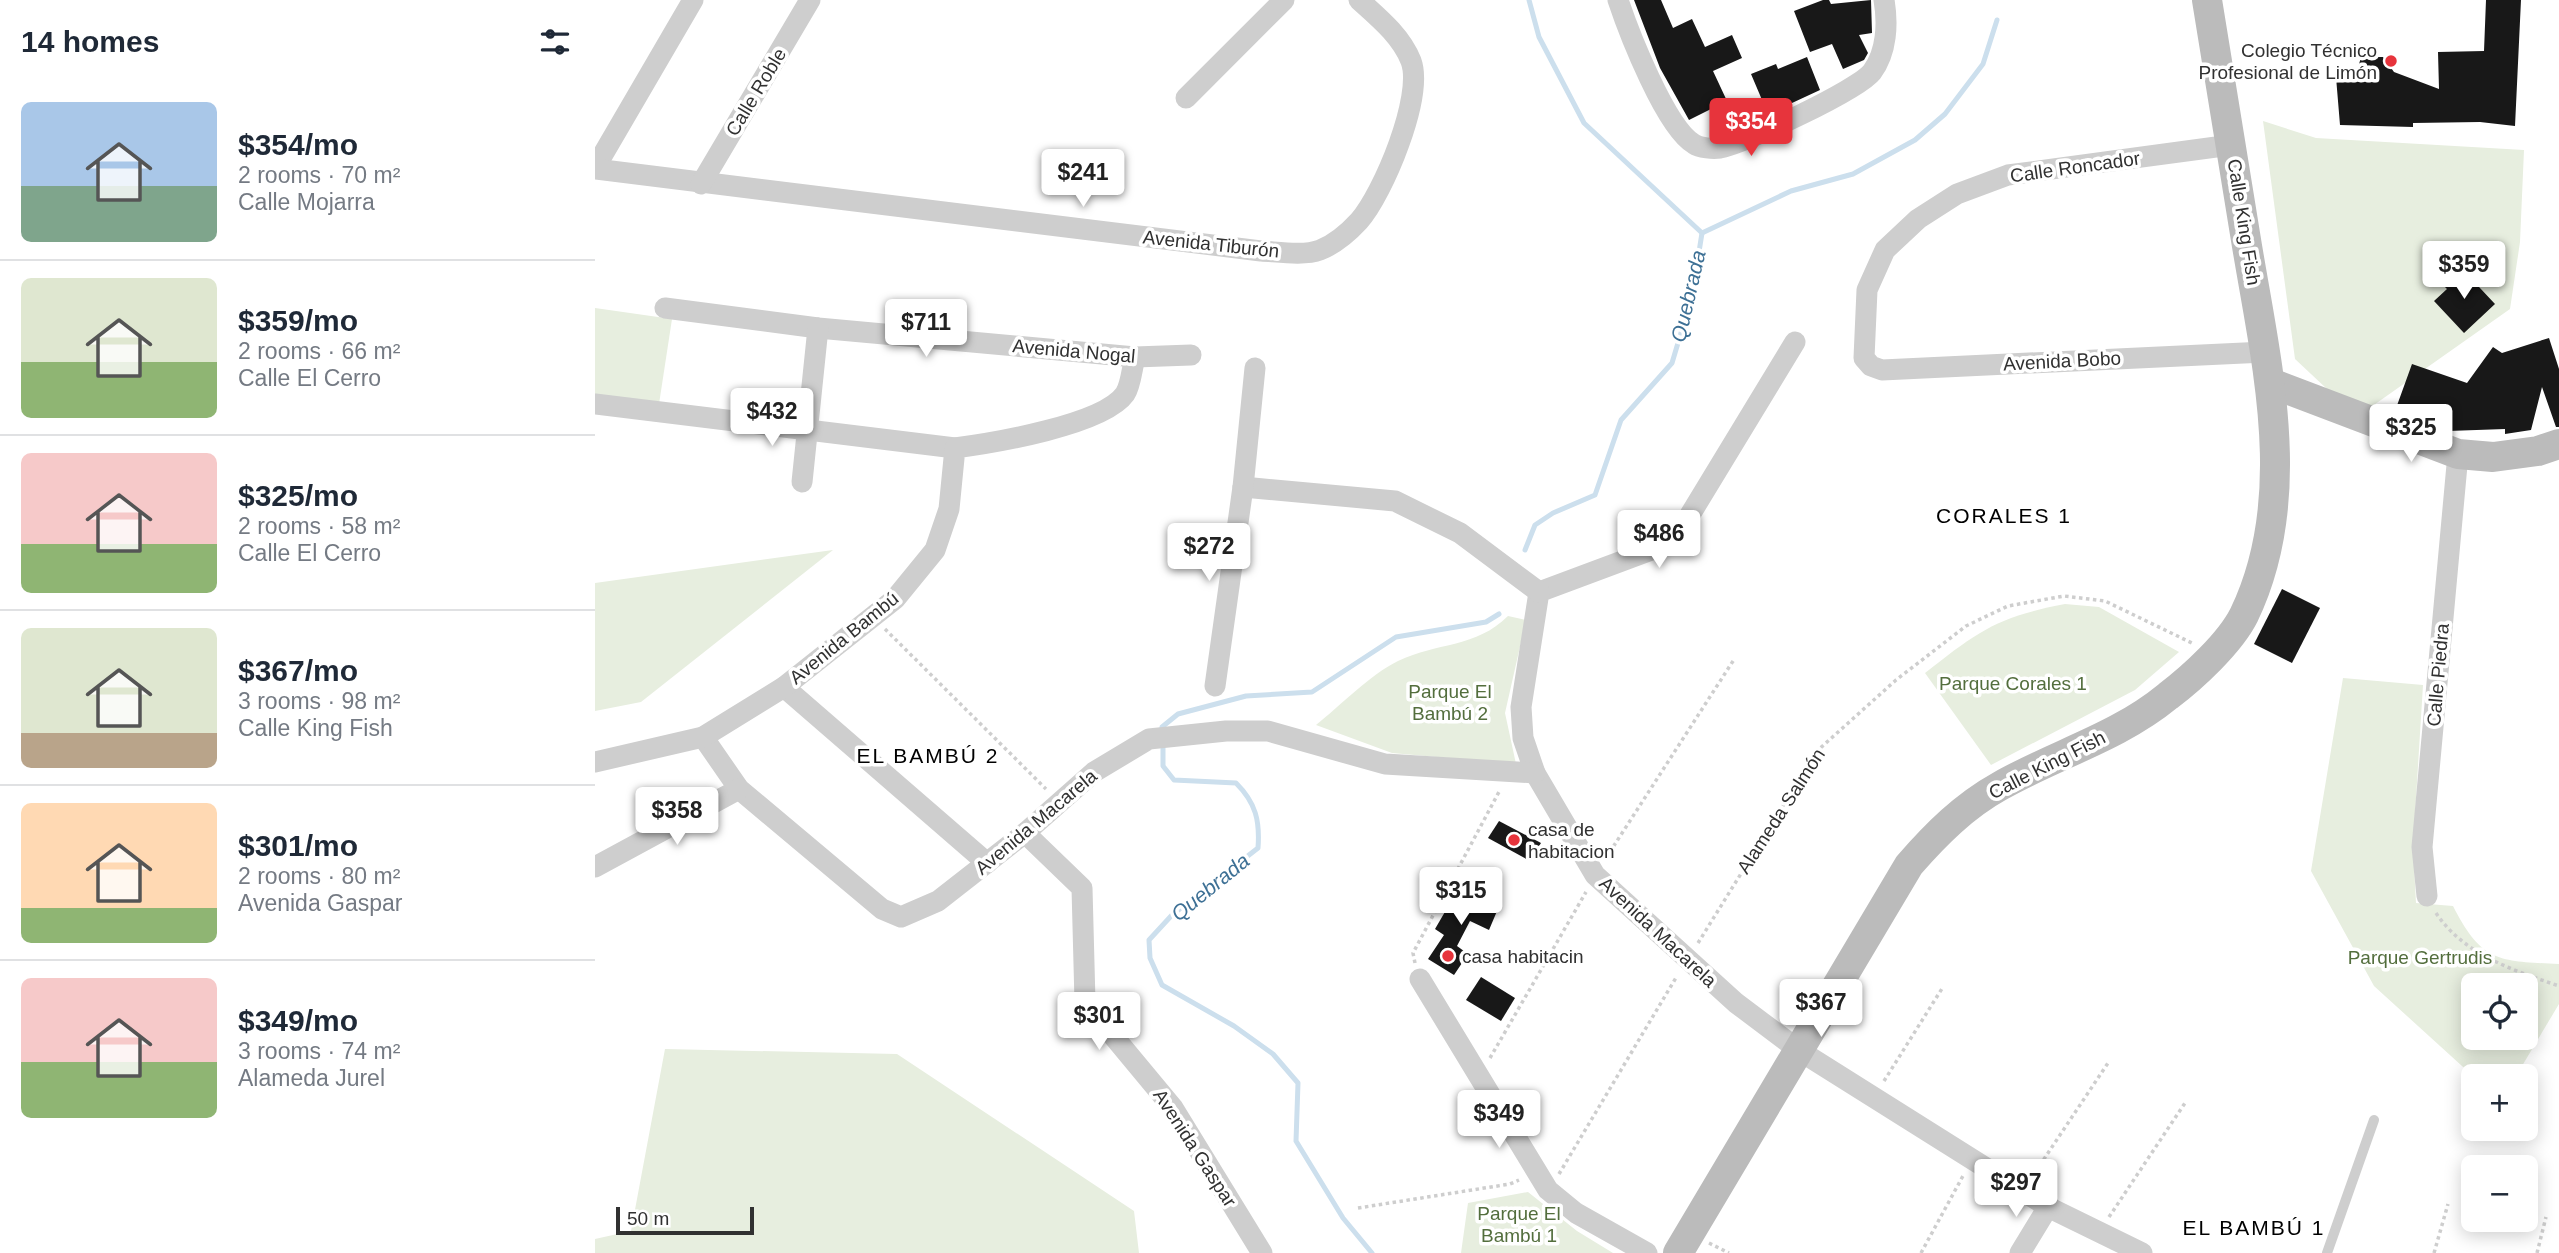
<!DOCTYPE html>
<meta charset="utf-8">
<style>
:root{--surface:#fff;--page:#f2f2f3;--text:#1f2937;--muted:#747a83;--line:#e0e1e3;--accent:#e7343c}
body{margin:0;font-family:Helvetica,sans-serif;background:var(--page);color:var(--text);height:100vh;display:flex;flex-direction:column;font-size:26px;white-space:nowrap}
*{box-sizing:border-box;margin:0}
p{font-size:23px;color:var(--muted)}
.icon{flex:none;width:38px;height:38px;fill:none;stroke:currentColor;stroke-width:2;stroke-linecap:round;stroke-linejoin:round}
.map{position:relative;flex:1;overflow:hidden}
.drawer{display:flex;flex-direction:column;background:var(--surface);width:595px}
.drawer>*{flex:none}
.tools{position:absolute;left:1866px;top:973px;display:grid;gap:14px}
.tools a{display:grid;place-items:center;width:77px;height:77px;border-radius:10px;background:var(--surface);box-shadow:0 4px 18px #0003;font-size:35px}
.scale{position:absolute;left:21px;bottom:18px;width:138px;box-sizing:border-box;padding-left:7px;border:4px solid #313131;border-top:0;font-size:19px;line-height:24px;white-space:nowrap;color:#313131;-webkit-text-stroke:5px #fff;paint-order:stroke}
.price{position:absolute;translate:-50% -60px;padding:0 16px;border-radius:7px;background:#fff;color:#222;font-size:23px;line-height:46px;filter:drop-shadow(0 2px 4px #0008)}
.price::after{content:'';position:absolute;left:50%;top:42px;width:21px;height:16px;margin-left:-10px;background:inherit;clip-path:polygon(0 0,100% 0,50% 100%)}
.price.active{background:var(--accent);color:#fff}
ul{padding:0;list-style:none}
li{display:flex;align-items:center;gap:21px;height:175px;padding:0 21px}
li+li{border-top:2px solid var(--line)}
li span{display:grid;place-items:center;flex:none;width:196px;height:140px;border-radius:10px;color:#555}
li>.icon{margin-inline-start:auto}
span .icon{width:84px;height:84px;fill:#fffc;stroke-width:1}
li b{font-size:30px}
h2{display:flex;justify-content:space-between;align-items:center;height:84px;padding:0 21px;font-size:30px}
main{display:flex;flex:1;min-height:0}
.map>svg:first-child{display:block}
.green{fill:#e7eedf;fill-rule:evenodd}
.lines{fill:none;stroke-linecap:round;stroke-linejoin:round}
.stream{stroke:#ccdfed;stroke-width:5}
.building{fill:#181818}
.path{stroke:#cecece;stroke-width:3.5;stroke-dasharray:3.5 3.5;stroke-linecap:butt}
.lane{stroke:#cecece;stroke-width:10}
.street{stroke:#cecece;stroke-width:21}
.secondary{stroke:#bbb;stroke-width:30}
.poi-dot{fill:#e7343c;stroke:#fff;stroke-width:2.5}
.labels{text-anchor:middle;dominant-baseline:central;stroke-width:7;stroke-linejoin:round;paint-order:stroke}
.poi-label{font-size:19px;fill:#313131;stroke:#fff;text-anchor:start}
.street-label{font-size:19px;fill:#313131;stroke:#fff}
.park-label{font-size:19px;fill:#536e3d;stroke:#fff}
.water-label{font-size:21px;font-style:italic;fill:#3d7095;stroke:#fff}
.neighbourhood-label{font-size:21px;letter-spacing:2px;fill:#000;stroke:#fff}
</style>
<main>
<section class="drawer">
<h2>14 homes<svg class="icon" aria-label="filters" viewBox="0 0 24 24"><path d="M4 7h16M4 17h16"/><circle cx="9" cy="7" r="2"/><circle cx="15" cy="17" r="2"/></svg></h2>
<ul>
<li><span style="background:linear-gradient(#a9c7e8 60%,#7fa58c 0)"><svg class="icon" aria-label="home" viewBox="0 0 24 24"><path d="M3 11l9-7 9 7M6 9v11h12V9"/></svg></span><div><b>$354/mo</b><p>2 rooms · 70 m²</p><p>Calle Mojarra</p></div></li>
<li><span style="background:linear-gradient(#dfe7d0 60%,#8fb573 0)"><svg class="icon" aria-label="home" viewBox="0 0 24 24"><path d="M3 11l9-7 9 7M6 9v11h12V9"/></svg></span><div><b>$359/mo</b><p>2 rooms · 66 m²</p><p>Calle El Cerro</p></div></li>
<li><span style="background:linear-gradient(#f6c9c9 65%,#8fb573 0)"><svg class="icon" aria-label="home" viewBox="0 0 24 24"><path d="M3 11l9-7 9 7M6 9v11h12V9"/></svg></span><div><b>$325/mo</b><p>2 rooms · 58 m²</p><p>Calle El Cerro</p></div></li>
<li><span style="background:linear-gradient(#dfe7d0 75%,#b9a48a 0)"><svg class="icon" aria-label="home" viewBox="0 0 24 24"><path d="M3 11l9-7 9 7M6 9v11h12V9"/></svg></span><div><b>$367/mo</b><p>3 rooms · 98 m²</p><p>Calle King Fish</p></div></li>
<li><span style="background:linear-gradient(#ffd9b3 75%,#8fb573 0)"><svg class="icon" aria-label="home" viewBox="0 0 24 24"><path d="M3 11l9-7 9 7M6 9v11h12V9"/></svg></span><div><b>$301/mo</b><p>2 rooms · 80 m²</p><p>Avenida Gaspar</p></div></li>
<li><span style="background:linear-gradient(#f6c9c9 60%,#8fb573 0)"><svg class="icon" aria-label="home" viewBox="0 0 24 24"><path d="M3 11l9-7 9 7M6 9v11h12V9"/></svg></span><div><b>$349/mo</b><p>3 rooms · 74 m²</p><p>Alameda Jurel</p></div></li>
</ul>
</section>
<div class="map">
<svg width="1964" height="1253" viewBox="0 0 1964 1253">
<rect width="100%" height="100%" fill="#fff"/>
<g class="green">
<path d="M1668,121L1721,138L1929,150L1925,242L1915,309L1776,407L1732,389L1700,359Z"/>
<path d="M0,308L77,319L64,404L0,396Z"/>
<path d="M238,550L46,702L0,711V583Z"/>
<path d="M1470,604L1504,607L1584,652L1540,690L1396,765L1330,673C1383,631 1402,617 1470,604Z"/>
<path d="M913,616L931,620L910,713L921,764L797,753L721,725C745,706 776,674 803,661C843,642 881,648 913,616Z"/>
<path d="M1748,678L1828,685L1818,847L1821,903L1858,906C1887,963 1904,961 1964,964V1004L1921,1076H1878L1779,986L1716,871ZM1878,985H1930V1038H1878Z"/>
<path d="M70,1049L302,1054L539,1211L544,1253H0V1239L36,1231Z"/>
<path d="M933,1192L982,1231L1018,1253H866L873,1203Z"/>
</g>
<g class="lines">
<g class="stream">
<path d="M934,0L944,37L989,123L1107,233"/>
<path d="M1107,233L1196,191L1258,174L1320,140L1350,114L1388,64L1402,20"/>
<path d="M930,550L940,525L958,513L1000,495L1026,420L1077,363L1097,296L1107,233"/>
<path d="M567,734V727L583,714L651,696L717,692L801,637L891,622L904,614"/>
<path d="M568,744V766L579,780L641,783C661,803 665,821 663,848L577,915L554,940L555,958L567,985L639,1026L678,1054L703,1083L701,1141L748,1218L777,1253"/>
</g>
</g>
<g class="building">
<path d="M1039,0H1066L1078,28L1097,19L1110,47L1137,35L1147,58L1118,71L1132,101L1094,120L1065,68Z"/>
<path d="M1228,0H1234L1236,4L1276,0L1277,33L1264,35L1273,53L1269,60L1248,69L1237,44L1215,52L1199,11Z"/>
<path d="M1891,0H1926L1920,126L1885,122L1818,123V127L1745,125L1741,77L1763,68L1766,57H1788L1799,72L1844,89L1843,52L1889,51Z"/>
<path d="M1212,57L1225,90L1173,114L1156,74L1181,64L1183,69Z"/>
<path d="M1869,271L1900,304L1869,333L1839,301L1852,289L1846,283Z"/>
<path d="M1954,338L1964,369V427H1961L1947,387L1936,430L1910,434V429L1853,431L1800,411L1817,364L1872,383L1898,347L1907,353Z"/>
<path d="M1687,589L1725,608L1697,663L1659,644Z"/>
<path d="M904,821L946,843L935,861L893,838Z"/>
<path d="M865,886L905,904L894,930L875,921L862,946L873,954L859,975L833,959L849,935L840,929Z"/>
<path d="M886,977L920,998L906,1021L871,1000Z"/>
</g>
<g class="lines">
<g class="path">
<path d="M290,629L451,789"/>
<path d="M1011,858L1140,658"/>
<path d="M1841,913C1869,955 1918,970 1964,986"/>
<path d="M1103,943L1222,751L1301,680L1371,626L1413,606L1469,596L1510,601L1599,644"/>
<path d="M820,963L818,953L905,790"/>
<path d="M895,1058L991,892"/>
<path d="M1289,1081L1348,987"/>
<path d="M964,1174L1082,976"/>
<path d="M1437,1177L1513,1063"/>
<path d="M763,1208L915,1184L924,1180"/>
<path d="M1514,1217L1590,1103"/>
<path d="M1114,1243L1134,1253"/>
<path d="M1326,1253L1369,1174"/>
<path d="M1839,1253L1853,1204"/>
<path d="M1942,1253L1951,1217"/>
</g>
<path class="lane" d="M1732,1253L1779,1120"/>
<g class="street">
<path d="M1023,0C1034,33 1071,128 1099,144C1105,148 1118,149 1125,148C1150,143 1263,90 1277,72C1292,52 1293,23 1289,0"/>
<path d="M591,98L689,0"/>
<path d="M1636,145L1413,175L1362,194L1323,219L1290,250L1272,290L1269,358L1276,366L1287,370L1670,352"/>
<path d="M0,168L98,0"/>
<path d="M0,169L666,251C684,252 709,256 725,250C740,244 753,233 764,221C788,194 829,96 816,61C806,36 784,18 764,0"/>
<path d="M106,184L215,0"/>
<path d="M70,308L223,328L540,357L596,355"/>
<path d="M1200,342L1087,528L1070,545L944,592L926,707L928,738L940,773L1000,875L1141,1003L1205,1051L1453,1207L1547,1253"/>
<path d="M0,404L360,448"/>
<path d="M207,482L223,328"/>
<path d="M648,487L800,501L865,533L944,592"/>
<path d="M620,686L648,487L660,368"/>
<path d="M189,687L392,863"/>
<path d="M108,737L144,789L287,909L306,917L343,901L430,833L499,772L554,739L631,731H673L790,764L940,773"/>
<path d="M0,762L108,737L189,687L300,599L340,550L354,509L360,448C398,443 508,425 530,394C536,385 537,368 540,357"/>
<path d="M430,833L487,888L490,1002L578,1108L667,1253"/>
<path d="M0,867L144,789"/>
<path d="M1832,896L1827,847L1863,454"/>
<path d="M825,979L953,1190L981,1213L1052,1253"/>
<path d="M1425,1253L1453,1207"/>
</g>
<g class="secondary">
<path d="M1676,383L1863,454L1898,457L1943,451L1964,444"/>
<path d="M1083,1253L1314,865C1341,834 1369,806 1405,786C1461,754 1522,738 1573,696C1598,677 1635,643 1649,615C1705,499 1672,366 1652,246C1639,164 1625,82 1612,0"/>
</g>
</g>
<g class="poi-dot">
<circle cx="1796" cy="61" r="7"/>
<circle cx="919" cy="840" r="7"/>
<circle cx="853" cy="956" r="7"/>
</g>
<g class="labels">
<g class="poi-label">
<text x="1782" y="50" text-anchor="end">Colegio Técnico<tspan x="1782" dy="22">Profesional de Limón</tspan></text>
<text x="933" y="829">casa de<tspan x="933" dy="22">habitacion</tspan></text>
<text x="867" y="956">casa habitacin</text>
</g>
<g class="street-label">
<text transform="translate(161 92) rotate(-59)">Calle Roble</text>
<text transform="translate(1480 167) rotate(-8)">Calle Roncador</text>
<text transform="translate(1649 222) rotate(81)">Calle King Fish</text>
<text transform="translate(616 244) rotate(6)">Avenida Tiburón</text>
<text transform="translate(479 351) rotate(5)">Avenida Nogal</text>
<text transform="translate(1467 361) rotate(-3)">Avenida Bobo</text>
<text transform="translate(249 638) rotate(-39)">Avenida Bambú</text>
<text transform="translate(1843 675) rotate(-85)">Calle Piedra</text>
<text transform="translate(1452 765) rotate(-27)">Calle King Fish</text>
<text transform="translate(1186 811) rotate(-57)">Alameda Salmón</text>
<text transform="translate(441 822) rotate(-40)">Avenida Macarela</text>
<text transform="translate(1063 932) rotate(43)">Avenida Macarela</text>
<text transform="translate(600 1148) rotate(57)">Avenida Gaspar</text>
</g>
<g class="park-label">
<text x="1418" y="683">Parque Corales 1</text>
<text x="855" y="691">Parque El<tspan x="855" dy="22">Bambú 2</tspan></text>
<text x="1825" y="957">Parque Gertrudis</text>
<text x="924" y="1213">Parque El<tspan x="924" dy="22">Bambú 1</tspan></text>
</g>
<g class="water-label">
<text transform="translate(1093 296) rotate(-77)">Quebrada</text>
<text transform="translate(615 887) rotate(-39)">Quebrada</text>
</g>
<g class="neighbourhood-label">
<text x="1409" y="515">CORALES 1</text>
<text x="333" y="755">EL BAMBÚ 2</text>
<text x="1659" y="1227">EL BAMBÚ 1</text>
</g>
</g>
</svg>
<div class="tools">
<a><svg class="icon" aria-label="locate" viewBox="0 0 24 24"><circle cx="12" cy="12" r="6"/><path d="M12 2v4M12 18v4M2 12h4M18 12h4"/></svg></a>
<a>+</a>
<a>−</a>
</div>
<div class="scale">50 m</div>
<b class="price active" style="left:1156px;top:158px">$354</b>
<b class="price" style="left:488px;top:209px">$241</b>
<b class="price" style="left:1869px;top:301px">$359</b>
<b class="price" style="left:331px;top:359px">$711</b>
<b class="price" style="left:177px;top:448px">$432</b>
<b class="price" style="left:1816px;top:464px">$325</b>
<b class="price" style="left:1064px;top:570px">$486</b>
<b class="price" style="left:614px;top:583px">$272</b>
<b class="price" style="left:82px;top:847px">$358</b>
<b class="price" style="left:866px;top:927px">$315</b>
<b class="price" style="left:1226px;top:1039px">$367</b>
<b class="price" style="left:504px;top:1052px">$301</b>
<b class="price" style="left:904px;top:1150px">$349</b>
<b class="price" style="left:1421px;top:1219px">$297</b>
</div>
</main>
